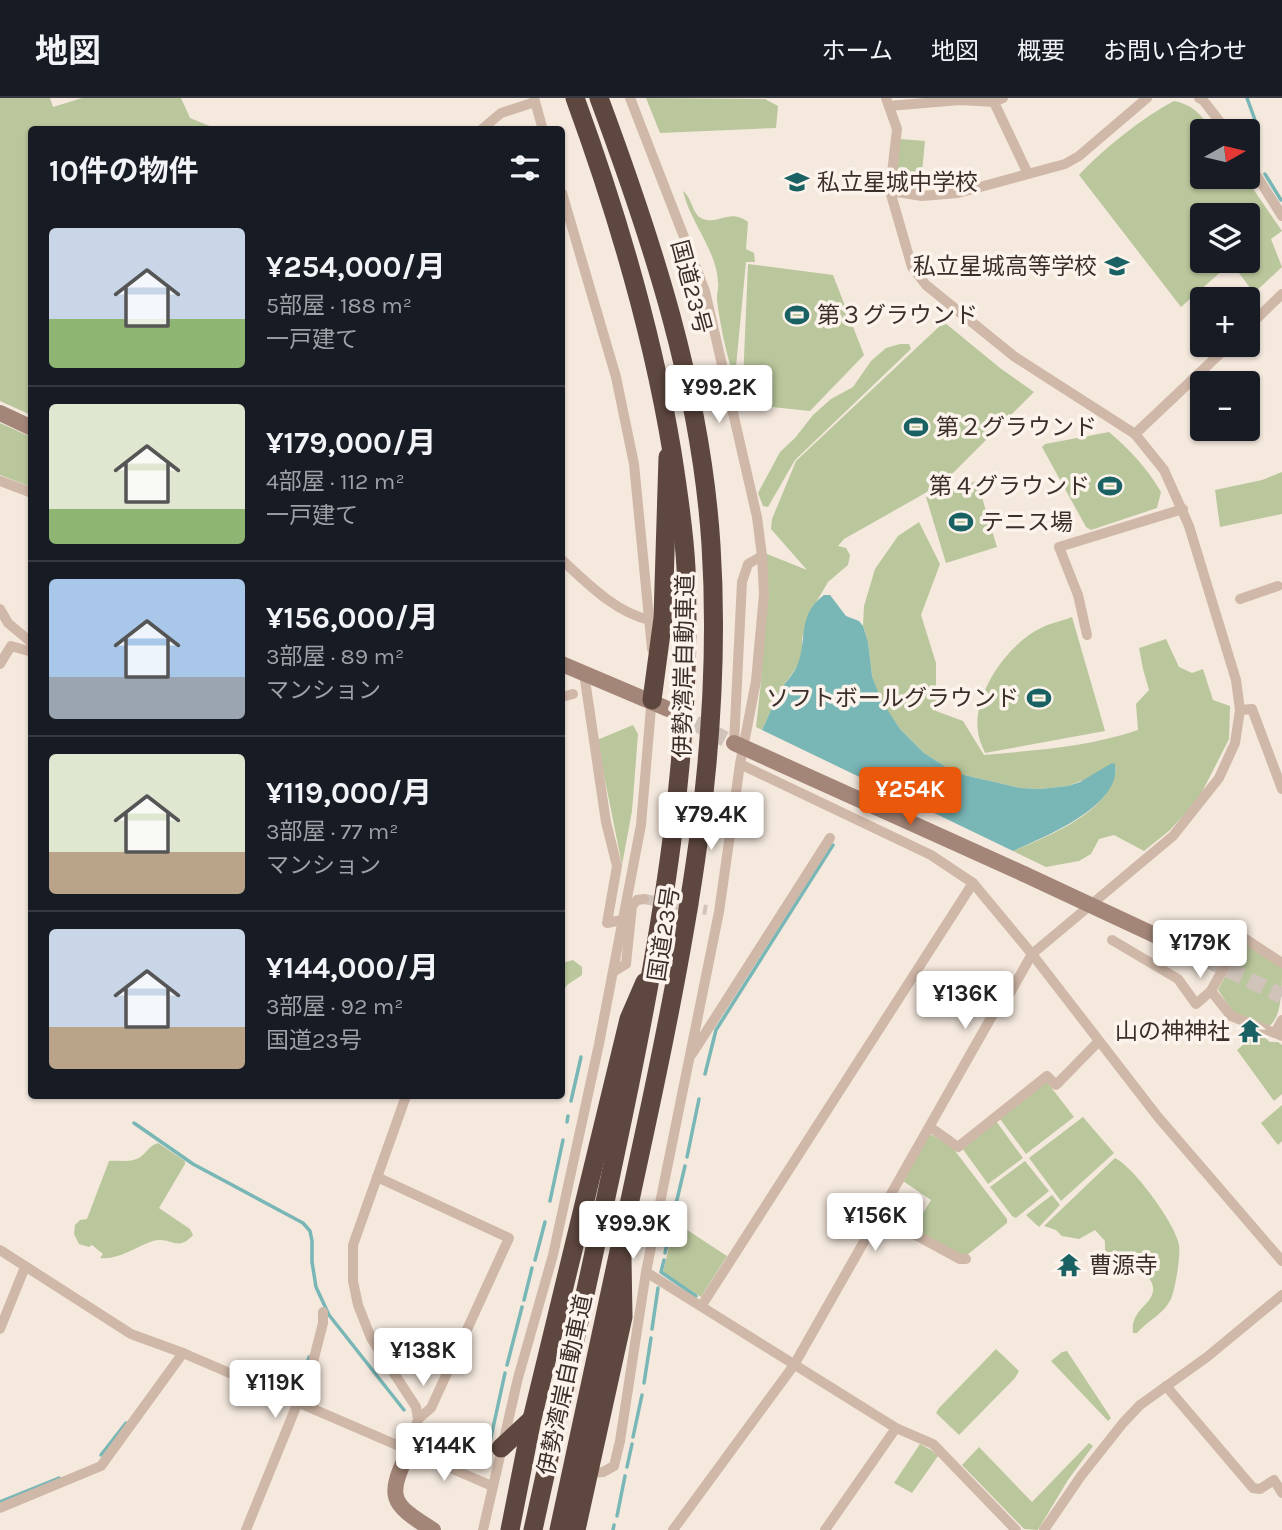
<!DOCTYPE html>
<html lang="ja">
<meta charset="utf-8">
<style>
:root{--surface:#171b24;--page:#242831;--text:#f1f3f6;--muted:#9ea1a6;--line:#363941;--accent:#ea580c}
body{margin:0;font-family:Karla,"Noto Sans JP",sans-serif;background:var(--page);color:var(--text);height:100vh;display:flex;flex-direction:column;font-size:26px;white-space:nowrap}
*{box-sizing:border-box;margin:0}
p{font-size:23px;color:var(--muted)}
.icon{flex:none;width:38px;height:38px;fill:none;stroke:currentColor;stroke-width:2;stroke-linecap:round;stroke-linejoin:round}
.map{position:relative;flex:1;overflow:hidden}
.sheet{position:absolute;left:28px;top:28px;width:537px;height:973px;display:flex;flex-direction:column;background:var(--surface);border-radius:7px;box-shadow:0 2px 5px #0004}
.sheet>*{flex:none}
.needle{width:46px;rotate:82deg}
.fabs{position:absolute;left:1190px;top:21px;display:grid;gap:14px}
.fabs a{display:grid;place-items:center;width:70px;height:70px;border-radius:7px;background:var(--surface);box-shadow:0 2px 5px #0004;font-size:35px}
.price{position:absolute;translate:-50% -60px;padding:0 16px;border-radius:7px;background:#fff;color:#222;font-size:23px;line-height:46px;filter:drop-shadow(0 2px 4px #0008)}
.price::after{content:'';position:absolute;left:50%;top:42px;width:21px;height:16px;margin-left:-10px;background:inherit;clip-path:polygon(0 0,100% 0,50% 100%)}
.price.current{background:var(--accent);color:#fff}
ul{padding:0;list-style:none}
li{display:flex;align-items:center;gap:21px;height:175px;padding:0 21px}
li+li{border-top:2px solid var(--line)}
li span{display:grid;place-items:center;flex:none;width:196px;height:140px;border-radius:7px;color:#555}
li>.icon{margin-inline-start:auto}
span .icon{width:84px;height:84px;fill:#fffc;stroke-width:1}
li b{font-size:30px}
h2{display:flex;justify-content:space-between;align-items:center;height:84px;padding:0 21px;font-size:30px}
header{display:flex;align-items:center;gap:42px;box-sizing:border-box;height:98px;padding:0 35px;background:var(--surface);border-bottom:2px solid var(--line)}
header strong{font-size:33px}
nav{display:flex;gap:38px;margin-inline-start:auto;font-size:24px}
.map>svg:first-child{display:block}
.green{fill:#bac79c;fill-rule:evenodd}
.water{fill:#79b6b6}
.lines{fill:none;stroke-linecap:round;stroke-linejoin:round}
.stream{stroke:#79b6b6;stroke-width:3.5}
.street-tunnel{stroke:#d0c4ba;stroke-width:10;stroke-dasharray:10 5;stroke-linecap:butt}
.secondary-tunnel{stroke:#d0c4ba;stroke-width:16;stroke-dasharray:16 8;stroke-linecap:butt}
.street{stroke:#d0b8a8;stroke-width:10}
.secondary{stroke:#a48679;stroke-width:16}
.highway{stroke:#5e473f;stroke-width:19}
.secondary-bridge{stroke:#a48679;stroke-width:16}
.highway-bridge{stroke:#5e473f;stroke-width:19}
.labels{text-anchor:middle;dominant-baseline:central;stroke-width:7;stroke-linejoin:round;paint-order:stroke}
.poi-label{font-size:23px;fill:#3c2e29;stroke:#fcf4ec;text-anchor:start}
.street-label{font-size:23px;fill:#3c2e29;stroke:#fcf4ec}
</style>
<header>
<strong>地図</strong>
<nav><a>ホーム</a><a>地図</a><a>概要</a><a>お問い合わせ</a></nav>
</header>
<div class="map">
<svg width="1282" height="1432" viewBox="0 0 1282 1432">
<rect width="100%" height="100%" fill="#f5e9de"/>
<g class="green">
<path d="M0,0H50L53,9L82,0H181L190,20L217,31L32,32L31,317L0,303Z"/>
<path d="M646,0L765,1L778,8L776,30L660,35Z"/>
<path d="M1174,3C1194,7 1201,17 1213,33H1202V79H1245L1282,133L1271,141L1282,169L1254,195L1232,166L1224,171L1181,209L1079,77C1102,52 1143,19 1174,3ZM1202,117H1248V163H1202Z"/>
<path d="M900,41L925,43L920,96L894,89Z"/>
<path d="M683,93C692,99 692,117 703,121C719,127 729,110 748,124L746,151L754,155L755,164H746L735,279C728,267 718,216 717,200C717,194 719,189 718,184C717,153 690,124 683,93Z"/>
<path d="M748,166L833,177L864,257L810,313L742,306Z"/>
<path d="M944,224L1000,270L1034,294L943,385L844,441L838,448L846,450L850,457L848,467L828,484L811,513L802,540V554L798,567L779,594L762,632L756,629L761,584L767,456L807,472L771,431L772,421L796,363Z"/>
<path d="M900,246H909L911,251L795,362L768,409L763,408L758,395L780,354L795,340L813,317L831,301L853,289L871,263L886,250Z"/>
<path d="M0,325L31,339V389L0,377Z"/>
<path d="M1109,334C1130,352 1147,370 1161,394L1157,410L1091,432L1086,429L1042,349L1045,346Z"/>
<path d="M1282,374V416L1220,429L1215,392L1262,382Z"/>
<path d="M977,383L997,449L946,465L926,399Z"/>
<path d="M919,424L940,466L921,517L936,565V613L963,623L984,657C1037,652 1088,649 1138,632L1136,606L1149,592L1143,571L1139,550L1166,541L1179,569L1192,575L1203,571L1213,602L1230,608L1229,641L1199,700L1170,732L1144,753L1114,737L1099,741L1091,756L1079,763L1046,769L1013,753C1048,738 1113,714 1116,669L1068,688L1040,691L1020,690L964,677L946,669L924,655L900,631L880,602L872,578L868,544L863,528L864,508L875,471L898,438Z"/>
<path d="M1072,519L1105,633L985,655C983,650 980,644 979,639C969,600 1007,546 1041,530C1050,525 1062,523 1072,519Z"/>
<path d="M633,627L638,636L632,713L622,767L597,642Z"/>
<path d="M1246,847L1282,870C1282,888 1282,920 1269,928L1233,914L1218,892L1240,848Z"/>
<path d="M573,862L582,869V877L567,887L562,895V865Z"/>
<path d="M1258,934L1270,944H1278L1282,947V996L1274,1003L1237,952Z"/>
<path d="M1047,984L1074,1019L1026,1056L1000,1021Z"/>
<path d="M1282,1007V1043L1278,1047L1261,1025Z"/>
<path d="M1083,1019L1114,1055L1061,1103L1029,1060Z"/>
<path d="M996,1023L1023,1060L988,1086L962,1050Z"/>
<path d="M928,1037H932L952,1049L1007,1121V1125L967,1157L961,1158L913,1131L931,1102L903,1083Z"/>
<path d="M158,1045L185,1063V1066L159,1110L190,1131L193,1137C177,1155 171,1138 153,1143C135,1149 119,1162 100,1160L103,1156L92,1147L89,1149L79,1146L74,1136L75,1127L80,1122L87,1121L109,1063C116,1062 126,1064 133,1062C145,1060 147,1048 158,1045Z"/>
<path d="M1115,1060C1134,1069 1176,1127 1179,1147C1181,1157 1175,1192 1171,1201C1163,1217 1148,1222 1137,1235H1133C1130,1210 1155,1207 1153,1189C1152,1180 1141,1173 1138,1164L1130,1166L1118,1156L1109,1157L1105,1152V1143L1095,1132L1079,1141L1062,1138L1056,1132L1044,1128Z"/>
<path d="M1025,1063L1049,1093L1016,1120L1012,1118L990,1089Z"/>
<path d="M1052,1097L1060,1107L1039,1129L1026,1117Z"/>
<path d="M675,1124L727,1158L701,1199L663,1174Z"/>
<path d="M996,1251L1019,1273L1015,1280L959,1337L936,1315L939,1310Z"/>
<path d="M1067,1253L1111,1320L1108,1323L1051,1263L1062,1254Z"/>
<path d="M1089,1345L1093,1348L1068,1382L1038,1432L1024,1431L962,1367L979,1349L1032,1404Z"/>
<path d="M920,1346L931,1352L938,1358L912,1395L894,1385Z"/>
</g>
<path class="water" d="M824,497H830L846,518L859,523L863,528L868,544L872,578L881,602L900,631L924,655L946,669L964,677L1020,690L1040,691L1068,688L1080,684L1112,665L1115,666C1123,708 1042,740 1013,753L762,632C768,620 772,608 778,596C783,586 792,579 797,568C808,543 796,518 824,497Z"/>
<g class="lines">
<g class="stream">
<path d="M1247,0L1255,22L1252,55L1258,64"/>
<path d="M1265,76L1281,102"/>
<path d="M705,976L716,932L833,747"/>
<path d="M571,1003L581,959"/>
<path d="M567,1024L568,1018"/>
<path d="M134,1025L193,1066L303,1125L310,1133L312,1143V1164L316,1189L329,1217L404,1312"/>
<path d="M687,1059L699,1001"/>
<path d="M550,1103L563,1042"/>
<path d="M675,1110L685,1068"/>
<path d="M665,1155L673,1121"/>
<path d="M535,1162L545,1124"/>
<path d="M664,1162L661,1174L696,1198"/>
<path d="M524,1202L532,1170"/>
<path d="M652,1231L658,1190"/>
<path d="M507,1267L522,1209"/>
<path d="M303,1278L309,1259"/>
<path d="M644,1285L651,1240"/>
<path d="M295,1297L300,1286"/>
<path d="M633,1339L642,1297"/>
<path d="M101,1357L126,1325"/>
<path d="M481,1366L486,1362L505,1275"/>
<path d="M627,1369L632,1346"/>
<path d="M0,1404L59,1380"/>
<path d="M617,1418L625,1378"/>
<path d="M613,1432L614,1427"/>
</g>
<path class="street-tunnel" d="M644,801L707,812"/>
<g class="secondary-tunnel">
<path d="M674,614L725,641"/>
<path d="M1206,861L1282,898"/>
</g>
<g class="street">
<path d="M534,0L543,32"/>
<path d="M992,0L1028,76"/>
<path d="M1199,0L1203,2L1227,33"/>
<path d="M889,8L960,2L994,4L1003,0"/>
<path d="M481,32L501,15L535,4"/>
<path d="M1248,64L1282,118"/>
<path d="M890,93L922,98L958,95L1065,66L1079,58L1147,0"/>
<path d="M562,95L616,279L634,366L652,551"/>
<path d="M1248,229L1282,196"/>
<path d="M1135,336L1229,247"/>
<path d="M0,383L32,395"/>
<path d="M562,462C587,485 616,515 650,522"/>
<path d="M1240,501L1278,488"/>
<path d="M0,511L8,525L32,545"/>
<path d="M1087,537L1078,497L1059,449L1183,411"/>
<path d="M0,566L11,548L32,554"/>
<path d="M584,575L606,724L617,768L607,825L622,822"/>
<path d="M562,599L573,596"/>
<path d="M1240,612L1252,611L1282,691"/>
<path d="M734,645L742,484L748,466L762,458"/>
<path d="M740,666L931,757L973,785L1032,856L1158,1019L1282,1163"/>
<path d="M1112,842L1178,881L1196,906L1211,893L1231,918L1275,935"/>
<path d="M613,874L626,866L632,808L637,802L644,801"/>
<path d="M1211,893L1241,838L1282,865"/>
<path d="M1282,938L1275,935L1282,922"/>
<path d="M692,956L830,740"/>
<path d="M406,998L353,1147V1183L358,1207L371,1240L416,1309L418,1321L409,1352"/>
<path d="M930,1029L958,1049L1047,978L1056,987L1099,943"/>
<path d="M377,1079L509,1140L431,1310L418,1321"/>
<path d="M879,1117L960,1161H966"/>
<path d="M0,1152L131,1236L183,1255L492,1388"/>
<path d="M646,1174L896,1330L933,1346L1016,1432"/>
<path d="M702,1207L973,785"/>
<path d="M0,1231L25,1169"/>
<path d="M1166,1288L1253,1390L1260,1391L1274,1382L1282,1395"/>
<path d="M588,1375L603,1374L614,1368L620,1343L646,1174L719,814L740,666L756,583L764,496L762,458L757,419L705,193L630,0"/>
<path d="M0,1410L101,1368L183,1255"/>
<path d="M246,1432L311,1272L323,1225V1214"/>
<path d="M483,1432L518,1280L553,1157L599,946L641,727L652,598"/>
<path d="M673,1432L794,1267L992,918L1010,895L1032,856L1173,738L1219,680L1235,645L1240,612L1236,582L1189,428L1164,372L1135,336L1015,259L926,187L912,169L890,93L897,31L886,0"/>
<path d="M825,1432L896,1330"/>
<path d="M1044,1432L1081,1378L1123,1325L1140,1307L1207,1259L1282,1197"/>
</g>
<g class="secondary">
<path d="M0,315L32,330"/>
<path d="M562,566L668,611"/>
<path d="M1024,776L1206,861"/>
<path d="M409,1352C387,1399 389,1405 433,1432"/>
</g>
<g class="highway">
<path d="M652,602L663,520L668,359"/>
<path d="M501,1350L531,1322"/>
<path d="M510,1432L532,1321L629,921L645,884"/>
<path d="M576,1432L623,1219L622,1160"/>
</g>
<path class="secondary-bridge" d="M734,645L1024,776"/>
<g class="highway-bridge">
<path d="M533,1432C564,1291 596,1150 625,1009C662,831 693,652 686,470C684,431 678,392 672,354C652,232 617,115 575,0"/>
<path d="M559,1432C587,1300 616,1169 644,1037C686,843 724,647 711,447C701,292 653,145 599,0"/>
</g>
</g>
<defs>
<g id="school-bare" transform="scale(1.89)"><path d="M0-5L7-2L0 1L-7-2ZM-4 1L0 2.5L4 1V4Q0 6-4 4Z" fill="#196163" stroke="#fcf4ec" stroke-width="2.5" paint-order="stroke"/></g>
<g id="stadium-bare" transform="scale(1.89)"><path d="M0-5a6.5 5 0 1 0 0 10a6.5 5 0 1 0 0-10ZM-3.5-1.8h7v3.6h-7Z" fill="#196163" stroke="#fcf4ec" stroke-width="2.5" paint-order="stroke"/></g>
<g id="temple-bare" transform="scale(1.89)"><path d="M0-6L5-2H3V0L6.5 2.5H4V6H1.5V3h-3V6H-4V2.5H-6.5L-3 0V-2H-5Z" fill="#196163" stroke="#fcf4ec" stroke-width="2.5" paint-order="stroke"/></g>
</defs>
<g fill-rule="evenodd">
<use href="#school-bare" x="797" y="84"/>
<use href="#school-bare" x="1117" y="168"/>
<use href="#stadium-bare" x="797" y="217"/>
<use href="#stadium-bare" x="916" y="329"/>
<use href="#stadium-bare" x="1110" y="388"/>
<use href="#stadium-bare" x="961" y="424"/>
<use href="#stadium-bare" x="1039" y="600"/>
<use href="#temple-bare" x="1250" y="933"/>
<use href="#temple-bare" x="1069" y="1167"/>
</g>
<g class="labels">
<g class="poi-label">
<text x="817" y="84">私立星城中学校</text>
<text x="1097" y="168" text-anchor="end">私立星城高等学校</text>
<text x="817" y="217">第３グラウンド</text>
<text x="936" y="329">第２グラウンド</text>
<text x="1090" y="388" text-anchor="end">第４グラウンド</text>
<text x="981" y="424">テニス場</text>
<text x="1019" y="600" text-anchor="end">ソフトボールグラウンド</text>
<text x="1230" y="933" text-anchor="end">山の神神社</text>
<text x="1089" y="1167">曹源寺</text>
</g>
<g class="street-label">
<text transform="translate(691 189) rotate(75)">国道23号</text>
<text transform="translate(684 568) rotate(-89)">伊勢湾岸自動車道</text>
<text transform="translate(664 836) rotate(-81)">国道23号</text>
<text transform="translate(565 1287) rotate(-78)">伊勢湾岸自動車道</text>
</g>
</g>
</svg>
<div class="fabs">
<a><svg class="needle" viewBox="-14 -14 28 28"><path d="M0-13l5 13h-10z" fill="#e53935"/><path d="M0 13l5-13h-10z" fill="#9ea1a6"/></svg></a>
<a><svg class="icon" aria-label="layers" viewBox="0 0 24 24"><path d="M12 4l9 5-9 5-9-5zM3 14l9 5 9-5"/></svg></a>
<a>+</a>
<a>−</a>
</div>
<b class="price" style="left:719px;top:327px">¥99.2K</b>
<b class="price current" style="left:910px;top:729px">¥254K</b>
<b class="price" style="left:711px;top:754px">¥79.4K</b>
<b class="price" style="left:1200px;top:882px">¥179K</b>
<b class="price" style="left:965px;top:933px">¥136K</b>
<b class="price" style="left:875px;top:1155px">¥156K</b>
<b class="price" style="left:633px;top:1163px">¥99.9K</b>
<b class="price" style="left:423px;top:1290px">¥138K</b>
<b class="price" style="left:275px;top:1322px">¥119K</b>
<b class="price" style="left:444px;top:1385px">¥144K</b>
<section class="sheet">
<h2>10件の物件<svg class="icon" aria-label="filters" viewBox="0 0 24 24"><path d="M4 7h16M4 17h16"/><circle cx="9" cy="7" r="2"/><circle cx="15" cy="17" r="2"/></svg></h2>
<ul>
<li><span style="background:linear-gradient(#c9d6e8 65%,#8fb573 0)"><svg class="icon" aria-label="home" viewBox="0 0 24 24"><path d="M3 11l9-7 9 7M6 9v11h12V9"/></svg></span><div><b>¥254,000/月</b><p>5部屋 · 188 m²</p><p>一戸建て</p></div></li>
<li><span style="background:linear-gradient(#dfe7d0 75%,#8fb573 0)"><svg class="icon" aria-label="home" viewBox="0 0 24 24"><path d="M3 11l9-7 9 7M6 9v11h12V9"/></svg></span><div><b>¥179,000/月</b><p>4部屋 · 112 m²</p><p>一戸建て</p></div></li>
<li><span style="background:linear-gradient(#a9c7e8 70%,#9aa5b1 0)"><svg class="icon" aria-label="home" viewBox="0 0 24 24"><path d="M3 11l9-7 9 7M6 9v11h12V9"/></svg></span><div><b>¥156,000/月</b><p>3部屋 · 89 m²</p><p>マンション</p></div></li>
<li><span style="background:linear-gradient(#dfe7d0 70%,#b9a48a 0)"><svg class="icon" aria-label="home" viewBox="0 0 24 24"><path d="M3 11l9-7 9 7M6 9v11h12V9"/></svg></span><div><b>¥119,000/月</b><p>3部屋 · 77 m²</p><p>マンション</p></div></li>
<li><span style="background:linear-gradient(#c9d6e8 70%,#b9a48a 0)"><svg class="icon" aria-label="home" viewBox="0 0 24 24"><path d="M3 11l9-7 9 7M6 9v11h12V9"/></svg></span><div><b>¥144,000/月</b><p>3部屋 · 92 m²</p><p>国道23号</p></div></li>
</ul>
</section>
</div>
